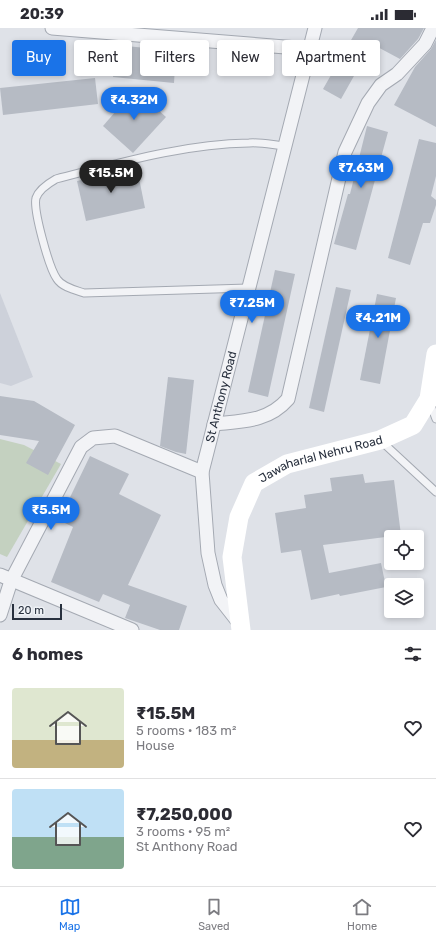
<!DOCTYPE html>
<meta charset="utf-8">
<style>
:root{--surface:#fff;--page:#f7f7f7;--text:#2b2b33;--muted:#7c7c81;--line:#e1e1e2;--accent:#1a73e8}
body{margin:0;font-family:Rubik,sans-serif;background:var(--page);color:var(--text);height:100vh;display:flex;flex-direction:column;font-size:15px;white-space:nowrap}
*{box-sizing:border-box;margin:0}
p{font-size:13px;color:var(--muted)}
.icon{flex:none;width:22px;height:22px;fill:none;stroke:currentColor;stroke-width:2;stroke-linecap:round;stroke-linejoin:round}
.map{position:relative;height:602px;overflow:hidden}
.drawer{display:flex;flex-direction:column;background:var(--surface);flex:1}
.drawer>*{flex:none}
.guide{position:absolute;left:12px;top:12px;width:412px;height:36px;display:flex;gap:8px}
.tools{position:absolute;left:384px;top:502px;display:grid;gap:8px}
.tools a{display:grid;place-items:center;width:40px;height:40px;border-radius:4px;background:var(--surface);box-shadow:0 2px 6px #0003;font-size:20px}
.scale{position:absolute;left:12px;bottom:10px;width:50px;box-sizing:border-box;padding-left:4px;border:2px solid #28303e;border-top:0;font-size:11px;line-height:14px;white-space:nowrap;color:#28303e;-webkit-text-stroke:3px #eef1f5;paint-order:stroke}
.price{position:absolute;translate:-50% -34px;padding:0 9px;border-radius:14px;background:var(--accent);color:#fff;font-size:13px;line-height:26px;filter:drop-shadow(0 1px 2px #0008)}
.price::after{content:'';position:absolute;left:50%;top:24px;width:12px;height:9px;margin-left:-6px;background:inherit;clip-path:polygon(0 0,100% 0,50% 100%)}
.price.selected{background:#222;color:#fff}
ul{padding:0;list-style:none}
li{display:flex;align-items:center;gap:12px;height:100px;padding:0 12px}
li+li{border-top:1px solid var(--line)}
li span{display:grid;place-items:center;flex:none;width:112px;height:80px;border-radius:4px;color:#555}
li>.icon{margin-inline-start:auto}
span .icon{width:48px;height:48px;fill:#fffc;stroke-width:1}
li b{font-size:17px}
h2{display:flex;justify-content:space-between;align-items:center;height:48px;padding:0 12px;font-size:17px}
.chip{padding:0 14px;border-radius:4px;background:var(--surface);box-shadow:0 2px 6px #0003;font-size:14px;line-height:36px}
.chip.selected{background:var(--accent);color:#fff}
.status{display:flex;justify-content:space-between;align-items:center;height:28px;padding:0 20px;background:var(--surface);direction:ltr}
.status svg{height:11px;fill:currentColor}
.tab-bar{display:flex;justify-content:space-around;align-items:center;height:56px;border-top:1px solid var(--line);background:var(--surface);font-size:11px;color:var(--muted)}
.tab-bar a{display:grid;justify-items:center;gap:2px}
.tab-bar .selected{color:var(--accent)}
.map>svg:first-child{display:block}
.built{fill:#cdd1da}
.green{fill:#c4d1c0}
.building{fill:#b6bbc4}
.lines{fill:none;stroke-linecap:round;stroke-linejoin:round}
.lane-casing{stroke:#a4a9b2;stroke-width:9}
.street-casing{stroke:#a4a9b2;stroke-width:15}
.lane{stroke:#f2f3f6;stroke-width:7}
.street{stroke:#f2f3f6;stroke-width:13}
.secondary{stroke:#fff;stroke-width:19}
.labels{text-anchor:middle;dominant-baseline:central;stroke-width:3.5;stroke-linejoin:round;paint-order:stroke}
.street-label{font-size:12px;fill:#28303e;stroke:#eef1f5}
</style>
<div class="status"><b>20:39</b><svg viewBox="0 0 49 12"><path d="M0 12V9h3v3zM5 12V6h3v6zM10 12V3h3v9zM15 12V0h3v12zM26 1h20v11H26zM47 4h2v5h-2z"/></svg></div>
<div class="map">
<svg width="436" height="602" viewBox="0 0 436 602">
<rect width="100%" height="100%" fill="#dfe2e8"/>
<path class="built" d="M0,265L33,349L11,358L0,355Z"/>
<path class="green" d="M0,411L24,417L61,436L7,529L0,526Z"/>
<g class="building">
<path d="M358,0H424L418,11L400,31L372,16L341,71L323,61Z"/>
<path d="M436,12V99L394,77L415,39L431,21Z"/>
<path d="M116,17L176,23L174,55L113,49Z"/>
<path d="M95,50L98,76L3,87L0,60Z"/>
<path d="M135,61L166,89L133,125L103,98Z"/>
<path d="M367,98L388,104L356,222L334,216L348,166H350Z"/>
<path d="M419,111L436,115V148L431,168L436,172V177L430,195H423L410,237L388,230Z"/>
<path d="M137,140L145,180L86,193L77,153Z"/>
<path d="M275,242L295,246L268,369L248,364Z"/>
<path d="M336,259L351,262L324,384L309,380Z"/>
<path d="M377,266L396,270L380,356L360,352Z"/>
<path d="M168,349L194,352L186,426L176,424L160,418Z"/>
<path d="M0,368L34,373L75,397L48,447L26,435L39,413L0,407Z"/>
<path d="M90,428L129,446L119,466L161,487L128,557L187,578L179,602H160L125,590L130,577L103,566L99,574L51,554L73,499L59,492Z"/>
<path d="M363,446L365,455L394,452L401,507L323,517L329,545L381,535L386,559L340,568L339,566L311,572L301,522L281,525L275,485L306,480L304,467L332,463L330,450Z"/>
</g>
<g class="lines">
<g class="lane-casing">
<g id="lane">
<path d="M248,260L84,265C75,262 62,259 57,251C49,240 33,182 36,170C39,161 49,155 56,151C119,135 183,116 249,115C261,114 273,117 285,118"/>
<path d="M430,375L436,391"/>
<path d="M380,412L436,464"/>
</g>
</g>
<g class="street-casing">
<g id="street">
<path d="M52,0L310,21"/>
<path d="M214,396C242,393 268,394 288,371L345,124L368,75L381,57L397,46L425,16L433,0"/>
<path d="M0,547L132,602"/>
<path d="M0,587L11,553L81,419L93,410L115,408L202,444"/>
<path id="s1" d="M239,595L221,572L215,557L208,525L202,444L315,0"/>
</g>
</g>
<use href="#lane" class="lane"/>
<use href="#street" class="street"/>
<path class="secondary" id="s2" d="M241,602L232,529L239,489L254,455L287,436L380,412L413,397L429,371L436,326"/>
</g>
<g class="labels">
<g class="street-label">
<text stroke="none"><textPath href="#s1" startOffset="237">St Anthony Road</textPath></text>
<text stroke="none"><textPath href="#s2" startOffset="223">Jawaharlal Nehru Road</textPath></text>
</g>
</g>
</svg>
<div class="tools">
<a><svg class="icon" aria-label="locate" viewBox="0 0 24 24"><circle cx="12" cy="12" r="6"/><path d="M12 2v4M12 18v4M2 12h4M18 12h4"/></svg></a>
<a><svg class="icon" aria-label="layers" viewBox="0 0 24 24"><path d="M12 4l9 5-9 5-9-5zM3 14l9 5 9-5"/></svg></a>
</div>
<div class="scale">20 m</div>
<b class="price" style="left:134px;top:93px">₹4.32M</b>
<b class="price" style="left:361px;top:161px">₹7.63M</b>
<b class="price selected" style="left:111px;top:166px">₹15.5M</b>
<b class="price" style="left:252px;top:296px">₹7.25M</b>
<b class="price" style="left:378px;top:311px">₹4.21M</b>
<b class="price" style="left:51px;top:503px">₹5.5M</b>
<div class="guide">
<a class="chip selected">Buy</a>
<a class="chip">Rent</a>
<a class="chip">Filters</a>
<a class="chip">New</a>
<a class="chip">Apartment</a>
</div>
</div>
<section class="drawer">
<h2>6 homes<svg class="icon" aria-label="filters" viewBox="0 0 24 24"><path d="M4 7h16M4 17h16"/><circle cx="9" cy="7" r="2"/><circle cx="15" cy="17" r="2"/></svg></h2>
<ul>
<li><span style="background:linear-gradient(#dfe7d0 65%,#c2b280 0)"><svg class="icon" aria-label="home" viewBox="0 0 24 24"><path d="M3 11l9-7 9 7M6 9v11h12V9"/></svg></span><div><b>₹15.5M</b><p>5 rooms · 183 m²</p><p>House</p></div><svg class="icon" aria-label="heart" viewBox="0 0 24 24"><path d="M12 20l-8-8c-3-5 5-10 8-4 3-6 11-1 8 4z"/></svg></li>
<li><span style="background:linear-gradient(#bfe0f5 60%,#7fa58c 0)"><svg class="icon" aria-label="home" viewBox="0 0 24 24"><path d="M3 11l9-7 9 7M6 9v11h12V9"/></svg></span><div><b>₹7,250,000</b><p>3 rooms · 95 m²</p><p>St Anthony Road</p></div><svg class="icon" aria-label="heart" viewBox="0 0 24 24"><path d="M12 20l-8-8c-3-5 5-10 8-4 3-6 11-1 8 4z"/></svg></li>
</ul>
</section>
<nav class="tab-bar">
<a class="selected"><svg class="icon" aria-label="map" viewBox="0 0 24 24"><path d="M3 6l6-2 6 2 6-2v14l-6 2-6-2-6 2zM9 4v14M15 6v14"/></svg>Map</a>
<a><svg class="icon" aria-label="saved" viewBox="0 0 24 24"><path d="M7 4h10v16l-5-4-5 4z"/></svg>Saved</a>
<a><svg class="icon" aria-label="home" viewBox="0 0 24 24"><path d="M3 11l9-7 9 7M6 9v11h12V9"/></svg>Home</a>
</nav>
